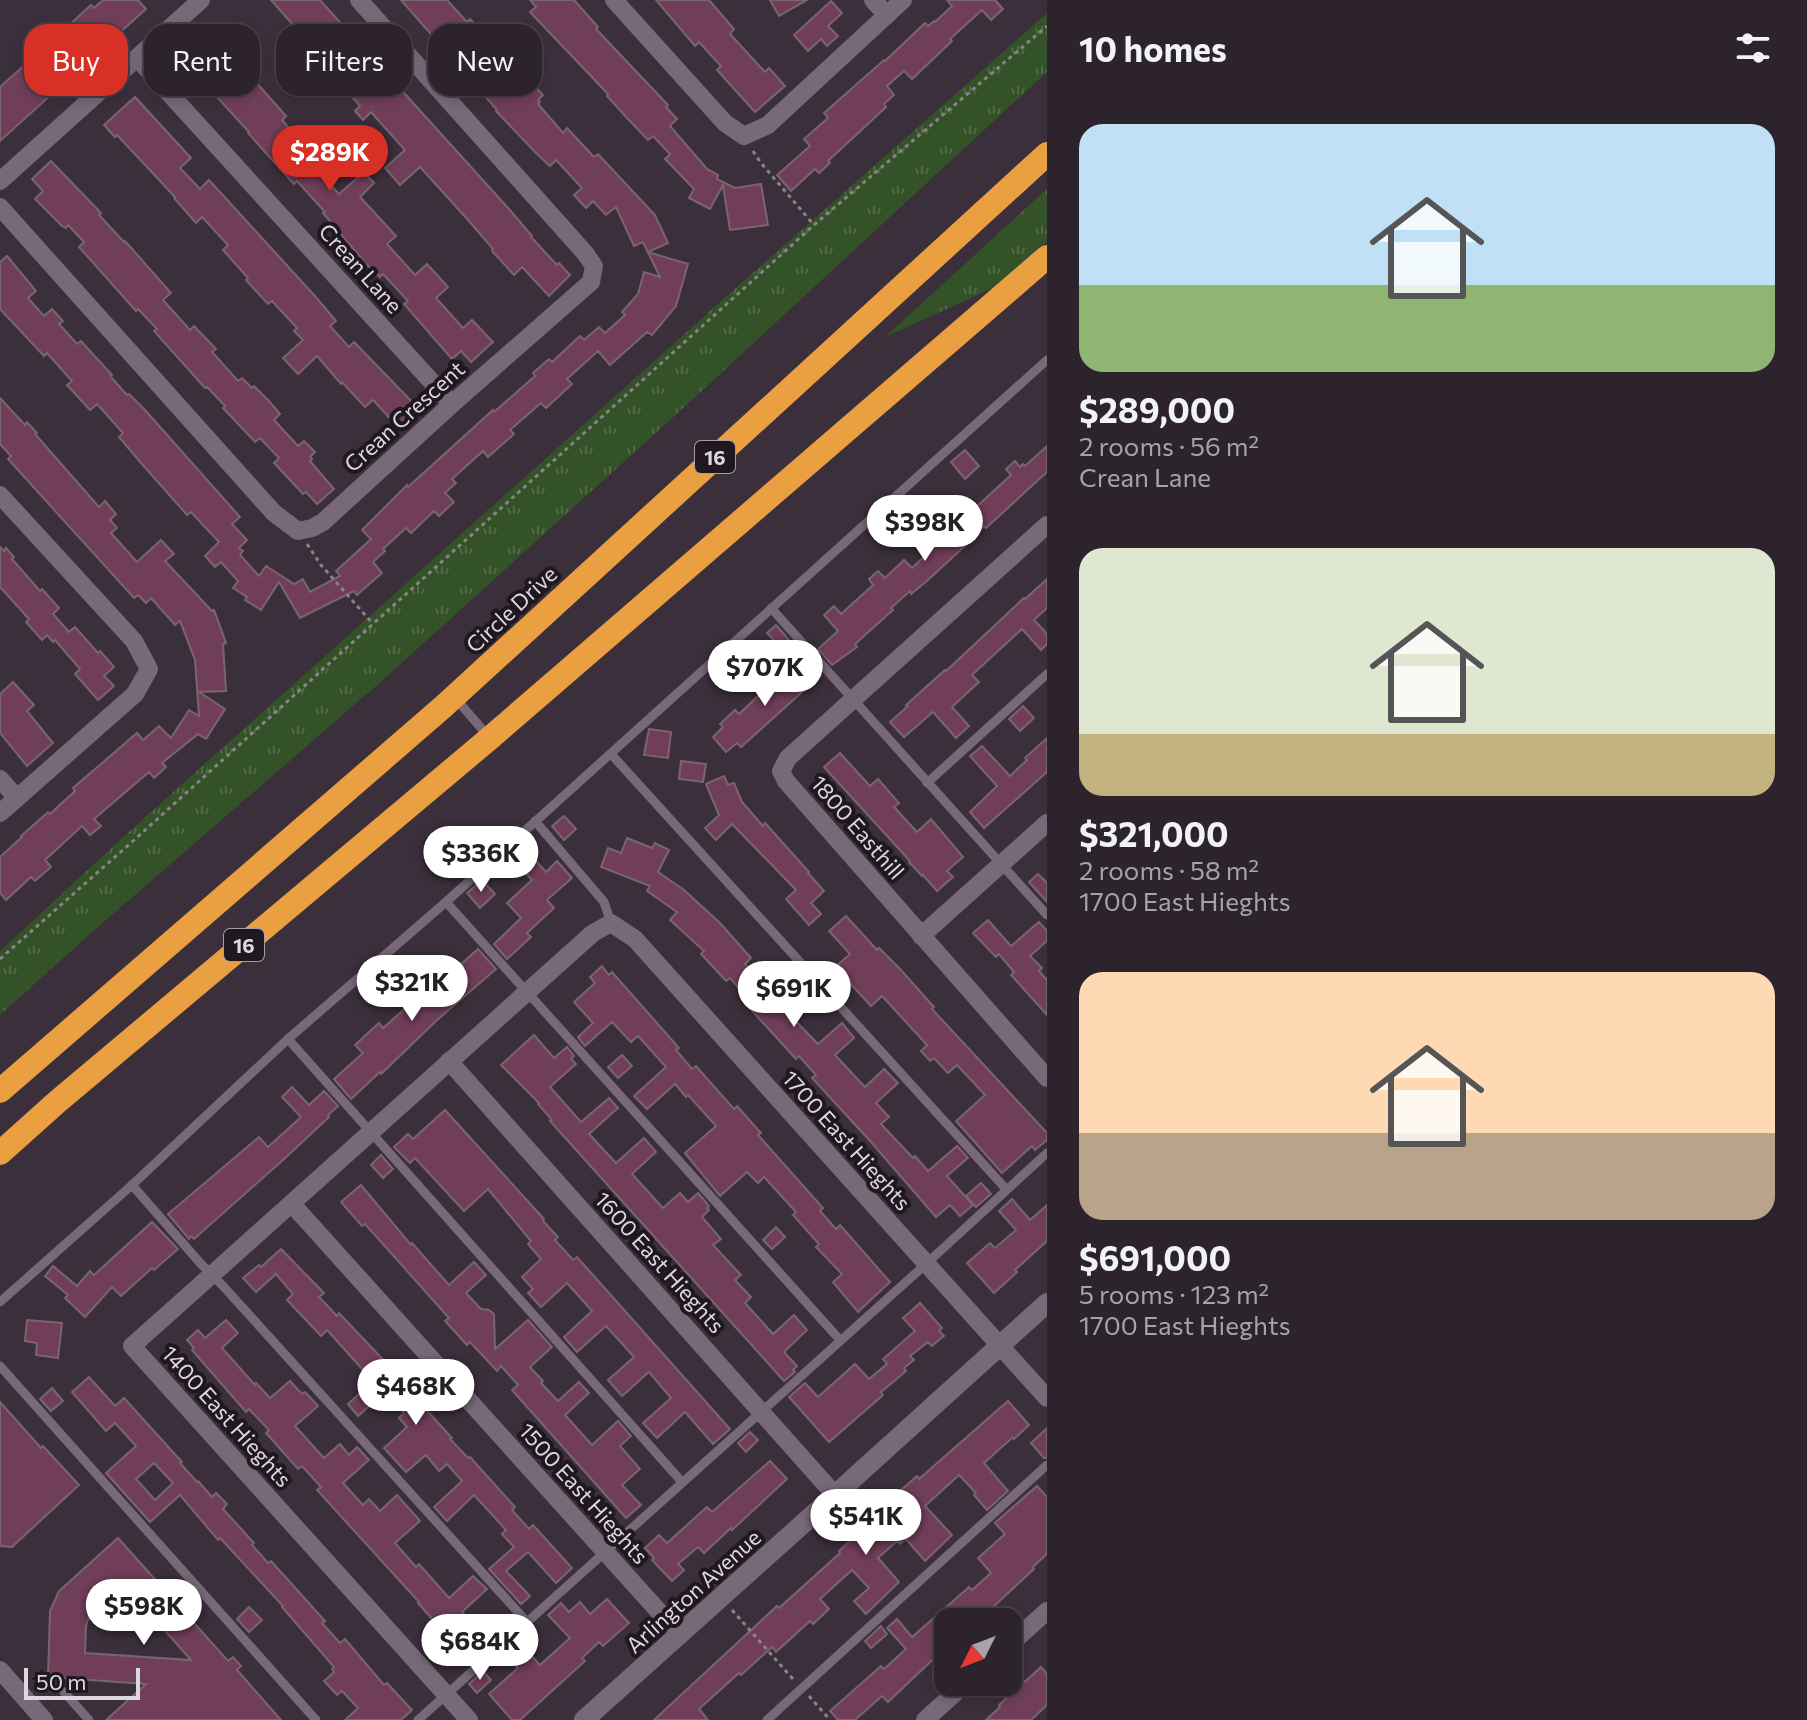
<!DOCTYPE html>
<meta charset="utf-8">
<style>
:root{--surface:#2c232c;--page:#342b34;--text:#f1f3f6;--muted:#a6a4a9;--line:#484048;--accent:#d93025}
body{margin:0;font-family:Commissioner,sans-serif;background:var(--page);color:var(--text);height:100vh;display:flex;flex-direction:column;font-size:30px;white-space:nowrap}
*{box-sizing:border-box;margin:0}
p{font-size:26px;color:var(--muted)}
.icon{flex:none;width:44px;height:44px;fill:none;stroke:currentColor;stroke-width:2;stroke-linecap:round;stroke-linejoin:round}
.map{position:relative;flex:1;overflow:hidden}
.sheet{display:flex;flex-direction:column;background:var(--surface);width:760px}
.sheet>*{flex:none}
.hud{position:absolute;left:24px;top:24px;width:760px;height:72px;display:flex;gap:16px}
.needle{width:52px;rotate:228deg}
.controls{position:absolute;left:934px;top:1608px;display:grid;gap:16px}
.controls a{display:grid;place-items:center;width:88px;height:88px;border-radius:16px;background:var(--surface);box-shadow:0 4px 12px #0003,0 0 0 2px var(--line);font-size:40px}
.scale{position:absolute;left:24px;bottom:20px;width:116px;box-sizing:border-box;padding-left:8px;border:4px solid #dfd7df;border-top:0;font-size:22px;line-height:28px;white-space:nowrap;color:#dfd7df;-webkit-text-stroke:6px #1f191f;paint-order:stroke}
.price{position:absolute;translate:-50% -68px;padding:0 18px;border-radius:28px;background:#fff;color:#222;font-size:26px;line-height:52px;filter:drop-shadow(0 2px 4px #0008)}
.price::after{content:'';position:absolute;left:50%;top:48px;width:24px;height:18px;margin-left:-12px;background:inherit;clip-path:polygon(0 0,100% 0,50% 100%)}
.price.selected{background:var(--accent);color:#fff}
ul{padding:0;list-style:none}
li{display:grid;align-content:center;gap:16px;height:424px;padding:0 32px}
li span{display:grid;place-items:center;height:248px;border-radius:24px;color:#555}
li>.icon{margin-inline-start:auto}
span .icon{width:144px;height:144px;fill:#fffc;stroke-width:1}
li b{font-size:34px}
h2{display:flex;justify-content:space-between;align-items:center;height:96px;padding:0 32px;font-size:34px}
.chip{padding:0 28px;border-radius:24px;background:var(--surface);box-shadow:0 4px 12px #0003,0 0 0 2px var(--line);font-size:28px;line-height:72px}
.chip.selected{background:var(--accent);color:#fff}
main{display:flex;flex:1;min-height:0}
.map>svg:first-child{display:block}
.grass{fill:url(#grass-tufts)}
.building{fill:#713e5a;stroke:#79656f;stroke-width:2;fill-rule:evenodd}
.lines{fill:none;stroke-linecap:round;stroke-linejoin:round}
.path{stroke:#8b818b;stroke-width:3;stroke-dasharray:4 4;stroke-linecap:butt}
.lane{stroke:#786978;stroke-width:9}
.street{stroke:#786978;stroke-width:18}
.secondary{stroke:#786978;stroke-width:20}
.highway{stroke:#eaa040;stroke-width:24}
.labels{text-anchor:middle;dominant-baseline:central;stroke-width:8;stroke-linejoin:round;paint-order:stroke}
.shield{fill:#1f191f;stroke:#a59ea5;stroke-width:2}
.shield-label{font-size:20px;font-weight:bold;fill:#dfd7df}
.street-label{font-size:22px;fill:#dfd7df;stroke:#1f191f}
</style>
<main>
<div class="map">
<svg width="1047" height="1720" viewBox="0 0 1047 1720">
<defs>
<pattern id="grass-tufts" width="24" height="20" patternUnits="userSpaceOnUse" patternTransform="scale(2)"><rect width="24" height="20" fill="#345227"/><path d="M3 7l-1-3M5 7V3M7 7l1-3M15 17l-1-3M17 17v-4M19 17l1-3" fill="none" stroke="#516a46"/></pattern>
</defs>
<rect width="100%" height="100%" fill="#3b2f3b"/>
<g class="grass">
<path d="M1047,13V72L680,411L384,679L91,933L0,1015V951L131,830L728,295Z"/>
<path d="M1047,189V242L995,287L885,337Z"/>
</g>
<g class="building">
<path d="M103,0H138L146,9L0,141V87L37,54L40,58L68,32L66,28L91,5L94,8Z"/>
<path d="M271,0H320L509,209L532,236L531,237L557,265L559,263L570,275L549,296L522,267L514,275L492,251L493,249L469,221L420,167L400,185L385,168L405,150L371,112L363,120L355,111L360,106L348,92L355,86L327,56L324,60Z"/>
<path d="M401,0H447L467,22L470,19L491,41L477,54L506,86L518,75L529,87L533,84L543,95L538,100L540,102L538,104L563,133L567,128L594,157L598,154L655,215L668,243L648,252L688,264L676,306L652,335L647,332L610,365L598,351L567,379L572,384L546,408L541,403L510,430L514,434L488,457L483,451L452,479L456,483L445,493L454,502L439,516L434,511L411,533L406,528L383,549L385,551L373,562L382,573L357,595L354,591L300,618L279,582L261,610L245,600L247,597L233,588L238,581L221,562L215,567L205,556L219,542L191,512L187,515L141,463L119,437L123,433L97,404L90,410L67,385L72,381L47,353L44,356L0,309V262L7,256L36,291L28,298L44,316L52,309L63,321L59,324L77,344L81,341L112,375L110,376L127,395L129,394L145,410L240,517L232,524L247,540L239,548L243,551L240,555L259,576L266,566L294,584L303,579L310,592L340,576L336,571L371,539L362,530L407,485L408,487L493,410L494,412L535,376L533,373L549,359L552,362L580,336L584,340L599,327L605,333L625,315L622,312L638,294L644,272L660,277L643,242L634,246L616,207L606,215L593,201L586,208L574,195L582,188L556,160L550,166L536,153L496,111L497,110Z"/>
<path d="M530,0H574L598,27L596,29L668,105L666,107L677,119L670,126L707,169L718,175L717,179L735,188L761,184L768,225L730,230L723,185L710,209L689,198L694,189L665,159L670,154L653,136L648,140L627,118L607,96L608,94L530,12L536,7Z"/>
<path d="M656,0H709L734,29L730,34L765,72L769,68L785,86L755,112L717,70L721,66L699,42L695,46Z"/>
<path d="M770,0H807L779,16Z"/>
<path d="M947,0H995L1003,9L991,20L982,10L950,39L952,41L912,79L904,71L887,86L894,95L884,104L886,107L828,161L830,163L819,173L815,169L791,191L777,175L810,146L804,139L828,118L824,113L884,60L885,61L925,23L928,26L934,21L935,22L952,6Z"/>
<path d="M831,1L842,13L828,26L838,36L827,46L821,39L808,51L794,35Z"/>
<path d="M201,29L206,35L212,29L223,41L221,43L286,116L282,120L294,134L290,138L306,156L309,153L318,163L313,166L339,194L364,172L374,183L360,197L396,236L387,244L415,275L427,264L448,287L436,298L463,328L472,320L493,342L471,362L461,351L452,359L404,304L408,301L383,274L380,277L366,264L323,213L325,212L297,181L294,184L248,133L249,132L180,57L183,55L178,50Z"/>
<path d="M135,97L191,158L180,168L200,189L209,180L314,295L336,321L330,326L349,347L354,342L418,408L397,426L373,400L365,407L342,382L341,384L317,356L298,374L283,358L303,340L294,331L297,328L272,301L268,304L246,280L248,278L223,250L228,245L202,217L196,223L174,198L175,197L117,135L115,137L104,125Z"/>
<path d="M51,161L101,213L99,215L124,242L125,241L171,293L163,300L190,330L194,326L216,349L212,352L238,381L242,378L252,388L254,386L268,400L280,414L274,420L298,446L304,441L315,452L310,457L312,459L310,461L334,489L317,504L306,492L303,494L274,463L279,458L260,438L255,442L223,408L225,406L207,387L205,388L154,331L157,329L138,309L136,311L79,247L84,242L68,225L66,228L62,226L35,199L43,191L32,179Z"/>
<path d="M0,398L25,425L27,422L37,433L35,434L99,507L105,501L116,514L110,520L117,528L111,533L137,562L161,540L174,554L165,561L212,611L214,610L226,643L223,644L226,691L199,692L225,709L206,739L198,734L162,763L166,767L154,778L149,772L94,819L101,826L90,835L82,826L45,860L51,867L35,881L31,877L6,900L0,893V857L22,837L21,836L48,812L50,814L75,791L73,788L137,733L143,740L159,726L171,738L189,710L199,716L195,660L180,621L175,625L151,598L146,603L138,595L134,598L8,459L11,456L0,444Z"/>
<path d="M1047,446V472L986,528L984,526L966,543L967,544L928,580L911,594L910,591L891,608L893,610L855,644L857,647L832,665L818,649L838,631L824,615L834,606L841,614L873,585L869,579L878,571L885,578L904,560L912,568L943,539L940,536L961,517L963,519L1011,475L1006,469L1015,461L1020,467L1023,464L1025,466Z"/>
<path d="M965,450L979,466L965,479L951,462Z"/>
<path d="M895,511L907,525L890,540L878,526Z"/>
<path d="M0,547L4,551L6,548L14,557L12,559L40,591L42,589L59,608L53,614L69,632L75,627L98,653L100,651L114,667L104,676L114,686L98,700L75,674L80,669L55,640L53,642L47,635L42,640L26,622L29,619L0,587Z"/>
<path d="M1047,579V608L1034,620L1047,634V644L1041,650L1022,629L972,675L979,682L952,707L969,726L956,738L933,712L904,737L890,722L908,706L906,705L945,670L946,671L1024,598L1025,599Z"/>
<path d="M776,625L789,640L781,648L767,633Z"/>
<path d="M807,659L821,675L741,747L737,743L726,752L713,737L723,727L720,724L735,710L739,714L773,682L777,686Z"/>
<path d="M13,682L34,705L27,711L53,743L27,766L0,733V694Z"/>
<path d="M1023,706L1034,718L1020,731L1009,719Z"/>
<path d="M649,729L671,732L668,758L644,755Z"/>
<path d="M1047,738V772L984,828L970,812L997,786L970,756L982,746L1010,776L1027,760L1025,758Z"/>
<path d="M840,753L870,786L878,779L899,803L894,807L917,832L931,819L963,857L947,871L953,877L937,891L923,875L922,876L909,862L910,861L824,767Z"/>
<path d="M681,761L706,764L703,782L679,779Z"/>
<path d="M724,776L728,785L734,783L742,802L763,826L765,823L809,872L808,873L824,891L811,903L821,914L809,925L786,899L796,890L732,824L716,840L705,828L719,815L706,784Z"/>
<path d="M564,816L576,829L564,840L552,826Z"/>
<path d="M627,838L652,848L655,843L669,850L658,872L684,890L720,923L751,958L745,964L775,996L801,974L813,988L786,1011L818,1044L842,1023L854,1038L835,1055L865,1087L884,1069L898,1083L876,1103L889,1117L881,1124L913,1158L915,1156L928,1171L957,1146L968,1158L947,1176L973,1205L960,1216L950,1205L936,1217L871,1142L812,1078L816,1075L799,1056L796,1059L744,1002L748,998L730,978L726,981L701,954L704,951L670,920L677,912L647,891L650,886L601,867L608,848L621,853Z"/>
<path d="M522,845L546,872L557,861L572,878L547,900L554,908L527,933L531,937L507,959L494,944L521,918L507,903L532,880L510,856Z"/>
<path d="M1038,874L1047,883V902L1029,882Z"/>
<path d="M482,880L495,894L480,908L467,893Z"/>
<path d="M846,916L877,950L879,948L900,969L934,1007L932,1009L1047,1133V1140L1035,1150L1032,1146L1002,1173L956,1121L985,1095L957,1065L948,1073L934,1058L930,1061L921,1051L927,1045L882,996L871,1006L848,981L838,989L826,975L850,954L829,931Z"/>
<path d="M988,920L1011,946L1039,922L1047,931V941L1030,956L1042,968L1039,971L1047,980V1015L1011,975L1014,972L999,954L996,957L973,933Z"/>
<path d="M478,949L496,969L436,1021L381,1074L380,1072L351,1099L334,1079L363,1053L355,1045L379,1023L383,1028L416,999L423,1007L444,988L428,970L438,962L449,975Z"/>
<path d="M602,966L609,975L612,972L679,1048L676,1050L692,1069L696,1066L734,1109L737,1106L761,1133L758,1135L823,1208L820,1211L836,1229L840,1225L890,1282L858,1312L833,1282L842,1274L816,1247L819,1244L793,1215L796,1212L764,1177L758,1183L747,1172L720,1196L685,1153L716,1126L688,1095L686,1097L675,1084L647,1109L634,1096L666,1067L638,1036L631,1042L612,1022L585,1046L578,1037L593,1023L574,1002L595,983L590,977Z"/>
<path d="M534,1035L554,1058L567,1047L574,1056L571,1059L576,1064L550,1087L581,1122L609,1098L618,1108L589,1134L616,1163L644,1138L656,1152L632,1174L663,1208L680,1193L688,1202L698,1193L709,1206L707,1208L709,1210L702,1217L721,1239L713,1245L741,1275L735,1280L751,1297L745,1303L773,1334L794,1315L807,1330L784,1352L797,1366L793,1370L795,1372L784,1381L550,1121L552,1120L538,1104L539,1103L501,1065Z"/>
<path d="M622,1055L632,1066L618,1078L608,1067Z"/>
<path d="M292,1087L309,1105L324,1091L338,1106L328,1115L329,1117L283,1160L194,1239L191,1236L189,1239L168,1214L259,1137L268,1147L301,1117L282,1097Z"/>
<path d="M445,1110L544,1219L543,1221L558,1237L555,1240L573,1260L577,1257L730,1429L713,1444L685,1412L657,1438L643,1423L671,1398L649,1372L622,1396L608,1380L634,1357L606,1326L577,1352L564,1337L592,1311L567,1283L541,1307L528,1293L533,1289L522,1277L541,1259L528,1244L531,1241L488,1189L464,1211L415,1158L410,1163L394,1147L408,1134L413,1139Z"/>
<path d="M381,1155L393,1169L383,1178L371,1165Z"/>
<path d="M981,1183L991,1194L976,1207L966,1196Z"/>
<path d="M361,1185L411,1245L412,1243L449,1285L474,1262L486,1275L466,1293L481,1309L489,1310L494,1314L495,1349L528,1320L552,1347L530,1367L543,1381L541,1383L558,1401L579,1382L589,1393L565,1415L592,1445L618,1421L631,1436L620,1446L640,1469L622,1485L641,1505L626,1518L512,1390L518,1385L501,1366L497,1371L470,1342L467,1345L445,1321L449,1318L365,1224L362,1226L341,1202Z"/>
<path d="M1012,1199L1030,1220L1047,1205V1241L1015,1270L1017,1272L994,1293L967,1263L990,1243L995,1248L1016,1230L999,1211Z"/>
<path d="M152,1222L178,1249L154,1270L152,1268L121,1296L112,1287L85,1317L65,1298L68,1295L45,1276L53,1266L77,1286L90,1271L94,1275Z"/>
<path d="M776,1227L785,1237L772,1249L763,1240Z"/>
<path d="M281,1249L324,1293L319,1297L337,1316L339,1313L392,1369L414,1393L412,1394L452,1438L450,1439L468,1458L470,1457L515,1507L512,1510L529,1529L533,1525L572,1568L556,1583L528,1552L506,1571L530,1596L521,1604L489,1569L514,1547L502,1534L506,1530L474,1495L447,1521L434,1507L462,1481L447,1464L439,1471L426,1455L406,1472L384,1448L407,1427L399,1418L404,1413L385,1392L358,1416L348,1404L373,1381L327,1330L321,1336L287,1300L293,1294L276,1274L256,1292L243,1278L259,1265L261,1267Z"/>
<path d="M920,1303L942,1328L939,1331L944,1336L932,1346L928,1342L910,1356L914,1360L904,1368L906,1371L881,1392L883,1395L829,1442L789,1397L805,1383L818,1397L855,1364L869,1379L887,1364L883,1359L915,1331L903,1318Z"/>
<path d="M27,1320L62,1323L58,1358L36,1355L37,1343L25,1341Z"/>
<path d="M226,1320L238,1333L222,1348L255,1385L256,1383L270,1398L290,1381L302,1394L305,1392L318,1406L295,1426L324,1458L340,1444L349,1455L357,1447L369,1460L343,1483L363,1505L369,1499L380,1511L397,1495L420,1521L395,1543L416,1567L419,1564L449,1598L473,1576L487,1589L462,1612L479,1630L496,1615L508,1629L470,1662L418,1603L419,1602L317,1490L321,1487L302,1466L298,1469L266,1433L269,1430L249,1409L246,1412L192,1350L194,1348L187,1340L198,1330L205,1338Z"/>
<path d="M89,1377L115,1406L124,1398L182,1462L180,1463L197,1482L198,1481L212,1497L216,1493L227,1504L223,1509L254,1543L252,1545L268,1563L271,1561L299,1592L325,1621L322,1623L340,1643L345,1639L384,1685L387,1683L412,1710L401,1720H345L358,1708L342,1691L337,1695L324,1681L334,1672L332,1669L334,1667L282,1607L283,1606L220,1538L218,1540L180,1495L150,1522L106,1473L136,1446L115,1423L106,1431L72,1392ZM154,1463L173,1483L155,1500L136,1479Z"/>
<path d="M52,1388L63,1401L51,1411L40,1399Z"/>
<path d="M1008,1401L1029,1425L1014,1439L1013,1437L984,1463L1008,1491L987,1510L974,1495L976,1493L959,1475L925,1506L952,1535L925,1561L906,1539L900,1544L897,1541L878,1558L899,1582L866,1614L854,1601L869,1588L852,1570L820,1599L829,1609L813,1624L810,1621L776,1652L772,1647L741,1675L739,1673L699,1709L708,1720H654L777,1606L779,1608L840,1553L839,1551L853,1538L856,1540L898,1502L893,1497L917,1476L919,1479Z"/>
<path d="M0,1402L41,1448L43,1446L79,1485L12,1547L0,1546Z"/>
<path d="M1047,1428V1458H1044L1031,1443Z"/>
<path d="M750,1432L758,1440L746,1452L738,1443Z"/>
<path d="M770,1461L787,1479L732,1530L731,1528L704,1553L698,1547L678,1564L684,1570L672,1581L652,1560L654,1558L645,1548L659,1535L667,1543L707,1507L712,1512Z"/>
<path d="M1037,1486L1047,1497V1554L1033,1567L1034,1569L977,1622H948V1645L888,1702L882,1696L855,1720H838L830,1711L881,1666L884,1669L906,1649L887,1628L897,1619L912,1637L969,1587L972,1590L991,1573L978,1558L1005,1534L995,1523L997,1521Z"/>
<path d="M118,1538L228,1661L233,1657L241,1666L237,1670L281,1720H106L146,1684L48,1677L50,1611L59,1591ZM123,1583L191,1660L85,1653L86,1626L91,1612Z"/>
<path d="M607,1599L629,1623L603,1646L599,1642L582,1658L585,1661L520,1720H512L489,1694L518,1668L504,1653L518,1640L540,1665L570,1638L548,1615L561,1603L569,1612L580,1602L590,1614Z"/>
<path d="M249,1607L262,1620L249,1632L237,1619Z"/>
<path d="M881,1626L887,1634L871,1648L865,1641Z"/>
<path d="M1041,1667L1047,1674V1705L1031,1720H986L1000,1707L999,1705Z"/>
<path d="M483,1671L491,1680L477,1693L469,1684Z"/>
</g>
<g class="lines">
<g class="path">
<path d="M753,151L761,163L814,225"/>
<path d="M307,544L321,565L373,624"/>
<path d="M0,959L133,841L814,225L1047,26"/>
<path d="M732,1610L793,1679"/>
<path d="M809,1696L830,1720"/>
</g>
<g class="lane">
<path d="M771,608L1047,915"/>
<path d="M456,699L488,736"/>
<path d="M611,754L1006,1189"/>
<path d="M927,783L1047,674"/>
<path d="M535,821L604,902L611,923"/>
<path d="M446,902L840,1340"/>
<path d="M288,1039L682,1482"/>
<path d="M132,1185L201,1264L224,1287L527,1622"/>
<path d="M0,1302L132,1185L288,1039L446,902L1047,360"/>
<path d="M0,1366L316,1720"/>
<path d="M64,1692L89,1720"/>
<path d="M418,1720L926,1264L1047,1153"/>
<path d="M767,1720L1047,1465"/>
</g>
<g class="street">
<path d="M614,0L725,123L744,136L768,125L903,0"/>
<path d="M873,0L887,15"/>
<path d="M137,58L452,404"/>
<path d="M0,181L201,0"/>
<path d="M0,207L274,513L298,531L312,528L323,522L452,404L591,282L594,266L585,253L359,0"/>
<path d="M0,495L134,641L149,669L135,694L0,813"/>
<path d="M1047,525L788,758L781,771L786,781L1047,1078"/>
<path d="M0,779L17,798"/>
<path d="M921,936L1047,823"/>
<path d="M449,1061L835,1495"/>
<path d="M292,1204L680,1635"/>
<path d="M1008,1646L1047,1611"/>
<path d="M0,1670L44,1720"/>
<path d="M469,1720L132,1346C286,1209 438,1070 593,933L611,923L635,939L1047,1398"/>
<path d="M925,1720L967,1682"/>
</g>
<path class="secondary" d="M584,1720L835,1495L1047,1303"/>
<g class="highway">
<path d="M0,1091L444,706L1047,154"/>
<path d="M0,1153L57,1102L490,738L1047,257"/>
</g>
</g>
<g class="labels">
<g class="shield">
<rect x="695" y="441" width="40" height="32" rx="6"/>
<rect x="224" y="929" width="40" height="32" rx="6"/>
</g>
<g class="shield-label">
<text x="715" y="457">16</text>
<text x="244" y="945">16</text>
</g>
<g class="street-label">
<text transform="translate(361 268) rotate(48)">Crean Lane</text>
<text transform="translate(404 416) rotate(-42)">Crean Crescent</text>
<text transform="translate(511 609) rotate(-43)">Circle Drive</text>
<text transform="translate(858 827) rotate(49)">1800 Easthill</text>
<text transform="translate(847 1140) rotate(48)">1700 East Hieghts</text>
<text transform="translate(660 1262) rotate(48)">1600 East Hieghts</text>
<text transform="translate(227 1416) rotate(48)">1400 East Hieghts</text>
<text transform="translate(584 1493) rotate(48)">1500 East Hieghts</text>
<text transform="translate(693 1591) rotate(-42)">Arlington Avenue</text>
</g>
</g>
</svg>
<div class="controls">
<a><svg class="needle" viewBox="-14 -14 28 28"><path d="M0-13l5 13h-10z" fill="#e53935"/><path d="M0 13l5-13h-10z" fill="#a6a4a9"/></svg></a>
</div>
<div class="scale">50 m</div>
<b class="price selected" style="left:330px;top:193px">$289K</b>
<b class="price" style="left:925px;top:563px">$398K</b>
<b class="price" style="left:765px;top:708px">$707K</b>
<b class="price" style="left:481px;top:894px">$336K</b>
<b class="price" style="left:412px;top:1023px">$321K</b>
<b class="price" style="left:794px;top:1029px">$691K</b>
<b class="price" style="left:416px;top:1427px">$468K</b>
<b class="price" style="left:866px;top:1557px">$541K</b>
<b class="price" style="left:144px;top:1647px">$598K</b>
<b class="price" style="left:480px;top:1682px">$684K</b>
<div class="hud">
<a class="chip selected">Buy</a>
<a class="chip">Rent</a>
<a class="chip">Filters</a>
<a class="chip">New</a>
</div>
</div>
<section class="sheet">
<h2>10 homes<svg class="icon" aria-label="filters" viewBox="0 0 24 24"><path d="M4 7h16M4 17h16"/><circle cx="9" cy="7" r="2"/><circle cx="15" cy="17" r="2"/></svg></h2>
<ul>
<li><span style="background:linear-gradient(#bfe0f5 65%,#8fb573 0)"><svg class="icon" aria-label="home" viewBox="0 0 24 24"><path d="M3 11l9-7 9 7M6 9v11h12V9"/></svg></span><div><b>$289,000</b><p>2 rooms · 56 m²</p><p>Crean Lane</p></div></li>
<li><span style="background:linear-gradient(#dfe7d0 75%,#c2b280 0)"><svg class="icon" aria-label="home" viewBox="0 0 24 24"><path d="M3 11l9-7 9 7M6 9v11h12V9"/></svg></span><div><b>$321,000</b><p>2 rooms · 58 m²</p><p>1700 East Hieghts</p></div></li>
<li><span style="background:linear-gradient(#ffd9b3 65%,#b9a48a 0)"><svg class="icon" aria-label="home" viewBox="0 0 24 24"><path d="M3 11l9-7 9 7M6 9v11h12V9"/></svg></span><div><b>$691,000</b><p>5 rooms · 123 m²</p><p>1700 East Hieghts</p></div></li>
</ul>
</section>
</main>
